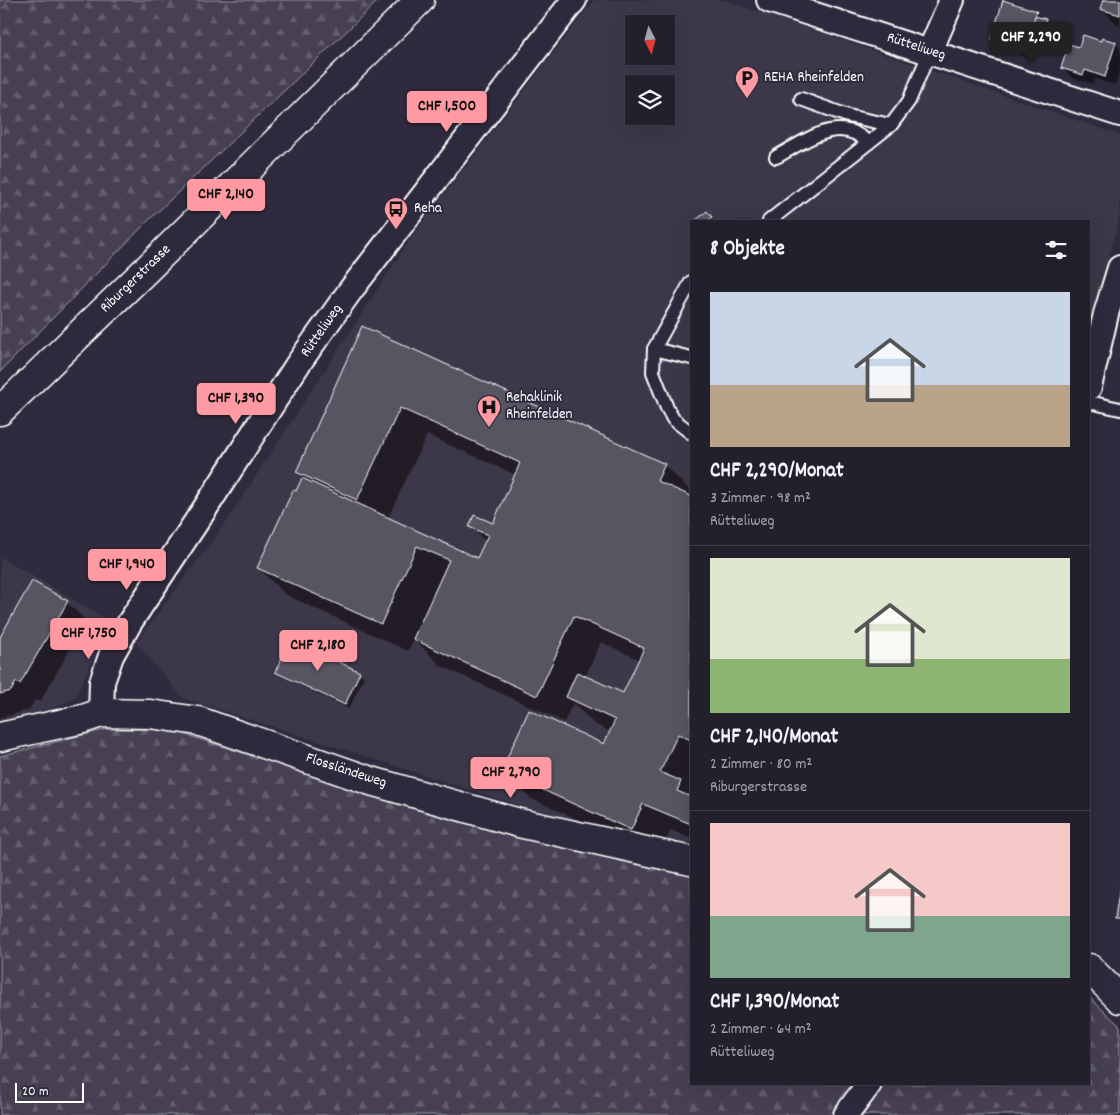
<!DOCTYPE html>
<html lang="de">
<meta charset="utf-8">
<style>
:root{--surface:#23202e;--page:#2f2d3a;--text:#f1f3f6;--muted:#a3a3aa;--line:#403e4a;--accent:#ff9aa2}
body{margin:0;font-family:Dekko,sans-serif;background:var(--page);color:var(--text);height:100vh;display:flex;flex-direction:column;font-size:19px;white-space:nowrap}
*{box-sizing:border-box;margin:0}
p{font-size:16px;color:var(--muted)}
.icon{flex:none;width:28px;height:28px;fill:none;stroke:currentColor;stroke-width:2;stroke-linecap:round;stroke-linejoin:round}
.map{position:relative;flex:1;overflow:hidden}
.side{position:absolute;left:690px;top:220px;width:400px;height:865px;display:flex;flex-direction:column;background:var(--surface);border-radius:0px;box-shadow:0 5px 20px #0002,0 0 0 1px var(--line)}
.side>*{flex:none}
.needle{width:32px;rotate:174deg}
.controls{position:absolute;left:625px;top:15px;display:grid;gap:10px}
.controls a{display:grid;place-items:center;width:50px;height:50px;border-radius:0px;background:var(--surface);box-shadow:0 5px 20px #0002,0 0 0 1px var(--line);font-size:25px}
.scale{position:absolute;left:15px;bottom:12px;width:69px;box-sizing:border-box;padding-left:5px;border:2px solid #fff;border-top:0;font-size:14px;line-height:18px;white-space:nowrap;color:#fff;-webkit-text-stroke:4px #2f2a3d;paint-order:stroke}
.price{position:absolute;translate:-50% -42px;padding:0 11px;border-radius:5px;background:var(--accent);color:#111;font-size:16px;line-height:32px;filter:drop-shadow(0 1px 2px #0008)}
.price::after{content:'';position:absolute;left:50%;top:30px;width:15px;height:11px;margin-left:-8px;background:inherit;clip-path:polygon(0 0,100% 0,50% 100%)}
.price.selected{background:#222;color:#fff}
ul{padding:0;list-style:none}
li{display:grid;align-content:center;gap:10px;height:265px;padding:0 20px}
li+li{border-top:1px solid var(--line)}
li span{display:grid;place-items:center;height:155px;border-radius:0px;color:#555}
li>.icon{margin-inline-start:auto}
span .icon{width:90px;height:90px;fill:#fffc;stroke-width:1}
li b{font-size:21px}
h2{display:flex;justify-content:space-between;align-items:center;height:60px;padding:0 20px;font-size:21px}
.map>svg:first-child{display:block}
.built{fill:#3c3749;fill-rule:evenodd}
.forest{fill:url(#forest-firs);stroke:#a2a0a8}
.shadow{fill:#0007;fill-rule:evenodd}
.building{fill:#595564;stroke:#fff}
.lines{fill:none;stroke-linecap:round;stroke-linejoin:round}
.service-casing{stroke:#fff;stroke-width:16}
.minor-casing{stroke:#fff;stroke-width:28}
.tertiary-casing{stroke:#fff;stroke-width:31}
.service{stroke:#2f2a3d;stroke-width:12}
.minor{stroke:#2f2a3d;stroke-width:24}
.tertiary{stroke:#2f2a3d;stroke-width:28}
.labels{text-anchor:middle;dominant-baseline:central;stroke-width:4;stroke-linejoin:round;paint-order:stroke}
.street-label{font-size:15px;fill:#fff;stroke:#2f2a3d}
.poi-label{font-size:15px;fill:#fff;stroke:#2f2a3d;text-anchor:start}
</style>
<div class="map">
<svg width="1120" height="1115" viewBox="0 0 1120 1115">
<defs>
<pattern id="forest-firs" width="22" height="20" patternUnits="userSpaceOnUse" patternTransform="scale(1.25)"><rect width="22" height="20" fill="#464152"/><path d="M5 1l3.5 6h-7zM16 11l3.5 6h-7z" fill="#625e6c"/></pattern>
</defs>
<rect width="100%" height="100%" fill="#2f2a3d"/>
<filter id="ink" filterUnits="userSpaceOnUse"><feTurbulence type="fractalNoise" baseFrequency=".02" numOctaves="2"/><feDisplacementMap in="SourceGraphic" scale="10" xChannelSelector="R" yChannelSelector="G"/><feConvolveMatrix kernelMatrix="1 2 1 2 8 2 1 2 1" color-interpolation-filters="sRGB"/></filter>
<g filter="url(#ink)">
<g class="built">
<path d="M594,0H725L1120,135V215L1089,334V221H691V844L546,814L183,698L136,643L226,522L413,235ZM634,24H666V56H634ZM634,84H666V116H634Z"/>
<path d="M0,557L110,621L75,698L33,717L0,724Z"/>
</g>
<g class="forest">
<path d="M0,0H379L146,223L0,372Z"/>
<path d="M107,729L171,730L456,821L691,874V1084H1089V997L1120,1026V1115H0V756Z"/>
</g>
<g class="shadow">
<path d="M1104,0H1120V27L1101,8Z"/>
<path d="M1036,12L1050,25L1041,53L1036,52L1034,59L1002,49L992,40Z"/>
<path d="M1102,42L1116,43L1120,48V69L1115,85L1094,79L1093,84L1072,78L1063,68L1080,49Z"/>
<path d="M707,213L715,221H696Z"/>
<path d="M363,328L664,465L691,491L689,496L691,497V839L671,830L659,856L530,798L503,771L605,746L611,732L594,724L573,703L564,722L441,666L414,639L408,651L286,595L258,568L303,478L297,472ZM427,435L516,475L493,525L471,526L486,542L478,559L388,518ZM601,642L640,660L624,694L585,677Z"/>
<path d="M67,602L86,621L40,702L35,700L29,710L0,718V640Z"/>
<path d="M291,641L360,673L364,677L349,709L281,676L276,672Z"/>
</g>
<g class="building">
<path d="M1003,0L1037,11L1024,51L991,40Z"/>
<path d="M1103,0H1120V15L1100,9Z"/>
<path d="M1035,16L1046,19L1037,49L1026,46Z"/>
<path d="M1083,35L1101,41L1102,38L1116,42L1105,77L1085,70L1083,75L1061,68L1069,44L1079,47Z"/>
<path d="M707,211L712,217L708,221H695Z"/>
<path d="M362,326L665,464L657,481L691,496V740L678,734L660,772L681,781L677,791L691,797V824L643,804L631,830L501,771L529,710L604,744L615,720L566,697L577,672L623,693L644,648L574,616L537,696L413,639L449,560L417,546L381,624L257,568L293,490L296,491L302,478L477,558L488,535L469,527L474,515L493,523L520,463L400,408L357,500L296,472Z"/>
<path d="M32,581L68,601L20,684L16,682L11,691L0,694V637Z"/>
<path d="M291,639L360,672L345,705L275,672Z"/>
<path d="M1120,886V919H1115Z"/>
</g>
<g class="lines">
<g class="service-casing">
<g id="service">
<path d="M801,99L848,116L891,125"/>
<path d="M776,157C804,142 840,113 868,143"/>
<path d="M769,221L891,125L909,101L930,51"/>
<path d="M691,282L654,349L653,372L667,408L673,419L691,433"/>
<path d="M654,349L691,358"/>
<path d="M1089,402L1120,409"/>
</g>
</g>
<g class="minor-casing">
<g id="minor">
<path d="M769,0L1120,114"/>
<path d="M930,51L952,0"/>
<path d="M1089,387L1106,314L1120,268"/>
<path d="M101,713L102,682L111,656L130,622L206,507L298,364L350,291L574,0"/>
<path d="M846,1115L869,1084"/>
</g>
</g>
<g class="tertiary-casing">
<g id="tertiary">
<path d="M0,411L144,272L420,0"/>
<path d="M0,737L83,719L101,713L150,714L198,721L371,781L519,823L691,861"/>
<path d="M1089,968L1120,999"/>
</g>
</g>
<use href="#service" class="service"/>
<use href="#minor" class="minor"/>
<use href="#tertiary" class="tertiary"/>
</g>
</g>
<defs>
<g id="parking-pin" transform="scale(1.25)"><path d="M0 17L-7.5 6A9.5 9.5 0 1 1 7.5 6Z" fill="#ff9aa2" stroke="#2f2a3d"/><path d="M-3.5-5.5H1a3.5 3.5 0 0 1 0 7H-1V5.5H-3.5ZM-1-3.4V-.6H.8a1.4 1.4 0 0 0 0-2.8Z" fill="#111"/></g>
<g id="bus-pin" transform="scale(1.25)"><path d="M0 17L-7.5 6A9.5 9.5 0 1 1 7.5 6Z" fill="#ff9aa2" stroke="#2f2a3d"/><path d="M-5-6H5V4H4V6H2V4H-2V6H-4V4H-5ZM-3.5-4V0h7V-4ZM-3.5 1.2v1.5H-2V1.2ZM2 1.2v1.5H3.5V1.2Z" fill="#111"/></g>
<g id="hospital-pin" transform="scale(1.25)"><path d="M0 17L-7.5 6A9.5 9.5 0 1 1 7.5 6Z" fill="#ff9aa2" stroke="#2f2a3d"/><path d="M-5-5h3v3.5h4V-5h3V5h-3V1.5h-4V5h-3Z" fill="#111"/></g>
</defs>
<g fill-rule="evenodd">
<use href="#parking-pin" x="747" y="78"/>
<use href="#bus-pin" x="396" y="209"/>
<use href="#hospital-pin" x="489" y="407"/>
</g>
<g class="labels">
<g class="street-label">
<text transform="translate(916 47) rotate(18)">Rütteliweg</text>
<text transform="translate(136 279) rotate(-44)">Riburgerstrasse</text>
<text transform="translate(322 331) rotate(-55)">Rütteliweg</text>
<text transform="translate(346 771) rotate(18)">Flossländeweg</text>
</g>
<g class="poi-label">
<text x="764" y="78">REHA Rheinfelden</text>
<text x="414" y="209">Reha</text>
<text x="506" y="398">Rehaklinik<tspan x="506" dy="17">Rheinfelden</tspan></text>
</g>
</g>
</svg>
<div class="controls">
<a><svg class="needle" viewBox="-14 -14 28 28"><path d="M0-13l5 13h-10z" fill="#e53935"/><path d="M0 13l5-13h-10z" fill="#a3a3aa"/></svg></a>
<a><svg class="icon" aria-label="layers" viewBox="0 0 24 24"><path d="M12 4l9 5-9 5-9-5zM3 14l9 5 9-5"/></svg></a>
</div>
<div class="scale">20 m</div>
<b class="price selected" style="left:1031px;top:64px">CHF 2,290</b>
<b class="price" style="left:447px;top:133px">CHF 1,500</b>
<b class="price" style="left:226px;top:221px">CHF 2,140</b>
<b class="price" style="left:236px;top:425px">CHF 1,390</b>
<b class="price" style="left:127px;top:591px">CHF 1,940</b>
<b class="price" style="left:89px;top:660px">CHF 1,750</b>
<b class="price" style="left:318px;top:672px">CHF 2,180</b>
<b class="price" style="left:511px;top:799px">CHF 2,790</b>
<section class="side">
<h2>8 Objekte<svg class="icon" aria-label="filters" viewBox="0 0 24 24"><path d="M4 7h16M4 17h16"/><circle cx="9" cy="7" r="2"/><circle cx="15" cy="17" r="2"/></svg></h2>
<ul>
<li><span style="background:linear-gradient(#c9d6e8 60%,#b9a48a 0)"><svg class="icon" aria-label="home" viewBox="0 0 24 24"><path d="M3 11l9-7 9 7M6 9v11h12V9"/></svg></span><div><b>CHF 2,290/Monat</b><p>3 Zimmer · 98 m²</p><p>Rütteliweg</p></div></li>
<li><span style="background:linear-gradient(#dfe7d0 65%,#8fb573 0)"><svg class="icon" aria-label="home" viewBox="0 0 24 24"><path d="M3 11l9-7 9 7M6 9v11h12V9"/></svg></span><div><b>CHF 2,140/Monat</b><p>2 Zimmer · 80 m²</p><p>Riburgerstrasse</p></div></li>
<li><span style="background:linear-gradient(#f6c9c9 60%,#7fa58c 0)"><svg class="icon" aria-label="home" viewBox="0 0 24 24"><path d="M3 11l9-7 9 7M6 9v11h12V9"/></svg></span><div><b>CHF 1,390/Monat</b><p>2 Zimmer · 64 m²</p><p>Rütteliweg</p></div></li>
</ul>
</section>
</div>
